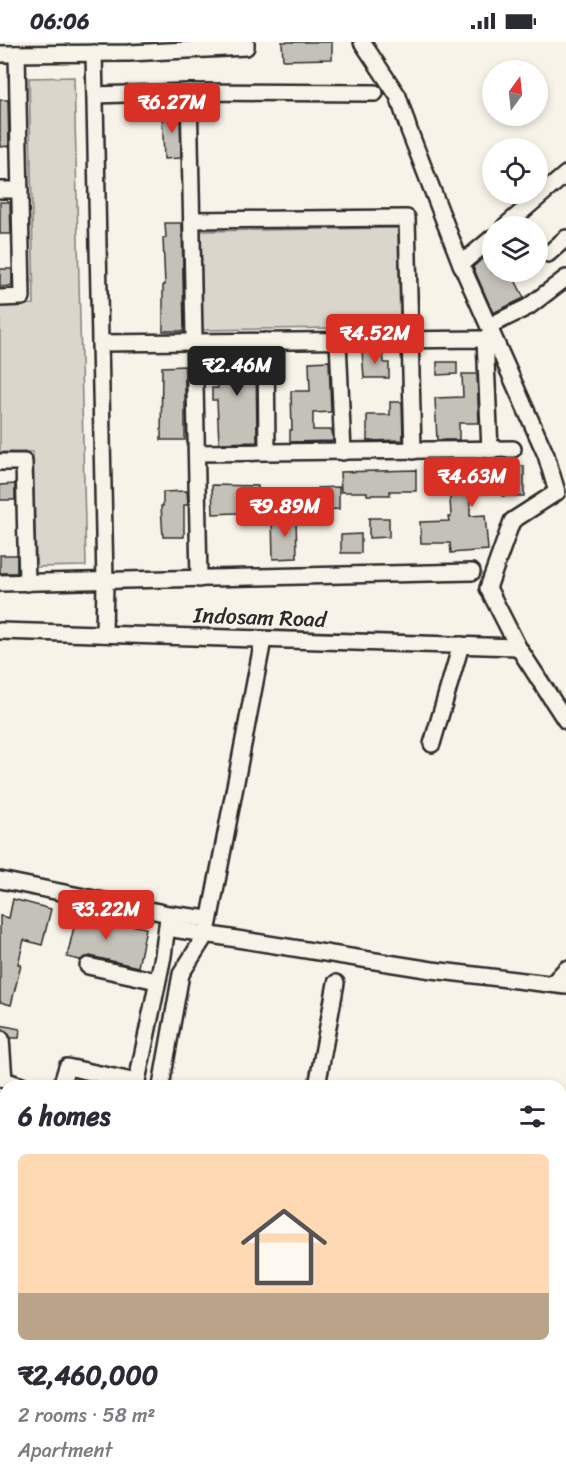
<!DOCTYPE html>
<meta charset="utf-8">
<style>
:root{--surface:#fff;--page:#f7f7f7;--text:#2b2b33;--muted:#7c7c81;--line:#e1e1e2;--accent:#d93025}
body{margin:0;font-family:Sriracha,sans-serif;background:var(--page);color:var(--text);height:100vh;display:flex;flex-direction:column;font-size:22px;white-space:nowrap}
*{box-sizing:border-box;margin:0}
p{font-size:20px;color:var(--muted)}
.icon{flex:none;width:33px;height:33px;fill:none;stroke:currentColor;stroke-width:2;stroke-linecap:round;stroke-linejoin:round}
.map{position:relative;flex:1;overflow:hidden}
.drawer{position:absolute;left:0px;top:1038px;width:567px;height:402px;display:flex;flex-direction:column;background:var(--surface);border-radius:18px 18px 0 0;box-shadow:0 3px 9px #0003}
.drawer>*{flex:none}
.needle{width:39px;rotate:15deg}
.controls{position:absolute;left:482px;top:18px;display:grid;gap:12px}
.controls a{display:grid;place-items:center;width:66px;height:66px;border-radius:50%;background:var(--surface);box-shadow:0 3px 9px #0003;font-size:30px}
.price{position:absolute;translate:-50% -51px;padding:0 14px;border-radius:6px;background:var(--accent);color:#fff;font-size:20px;line-height:39px;filter:drop-shadow(0 2px 3px #0008)}
.price::after{content:'';position:absolute;left:50%;top:36px;width:18px;height:14px;margin-left:-9px;background:inherit;clip-path:polygon(0 0,100% 0,50% 100%)}
.price.active{background:#222;color:#fff}
ul{padding:0;list-style:none}
li{display:grid;align-content:center;gap:12px;height:318px;padding:0 18px}
li+li{border-top:2px solid var(--line)}
li span{display:grid;place-items:center;height:186px;border-radius:9px;color:#555}
li>.icon{margin-inline-start:auto}
span .icon{width:108px;height:108px;fill:#fffc;stroke-width:1}
li b{font-size:26px}
h2{display:flex;justify-content:space-between;align-items:center;height:72px;padding:0 18px;font-size:26px}
.status{display:flex;justify-content:space-between;align-items:center;height:42px;padding:0 30px;background:var(--surface);direction:ltr}
.status svg{height:16px;fill:currentColor}
.map>svg:first-child{display:block}
.green{fill:#dad6cc;stroke:#82807c;stroke-width:1.5}
.building{fill:#c4c1b9;stroke:#2b2b2b;stroke-width:1.5}
.lines{fill:none;stroke-linecap:round;stroke-linejoin:round}
.minor-casing{stroke:#2b2b2b;stroke-width:20}
.minor{stroke:#f7f3e8;stroke-width:15}
.labels{text-anchor:middle;dominant-baseline:central;stroke-width:5;stroke-linejoin:round;paint-order:stroke}
.street-label{font-size:22px;fill:#2b2b2b;stroke:#f7f3e8}
</style>
<div class="status"><b>06:06</b><svg viewBox="0 0 49 12"><path d="M0 12V9h3v3zM5 12V6h3v6zM10 12V3h3v9zM15 12V0h3v12zM26 1h20v11H26zM47 4h2v5h-2z"/></svg></div>
<div class="map">
<svg width="566" height="1440" viewBox="0 0 566 1440">
<rect width="100%" height="100%" fill="#f7f3e8"/>
<filter id="ink" filterUnits="userSpaceOnUse"><feTurbulence type="fractalNoise" baseFrequency=".0167" numOctaves="2"/><feDisplacementMap in="SourceGraphic" scale="12" xChannelSelector="R" yChannelSelector="G"/><feConvolveMatrix kernelMatrix="1 2 1 2 8 2 1 2 1" color-interpolation-filters="sRGB"/></filter>
<g filter="url(#ink)">
<g class="green">
<path d="M74,35L86,524L36,525L33,410H0V263L34,262L29,36Z"/>
<path d="M398,186L400,285L202,288L201,189Z"/>
</g>
<g class="building">
<path d="M282,0H332V17L283,18Z"/>
<path d="M0,58H8L9,104L0,105Z"/>
<path d="M180,68L181,116L164,117L162,69Z"/>
<path d="M0,160H10L11,192H0Z"/>
<path d="M165,181H182L184,289H163V243H165L163,196H166Z"/>
<path d="M492,213V230H511L524,256L493,271L473,225L481,218Z"/>
<path d="M0,227H12V244L0,245Z"/>
<path d="M362,308H383L384,321H389V336H364Z"/>
<path d="M217,310H256L257,400L219,401L217,358H212V346H218Z"/>
<path d="M329,319L331,370L313,371V388H332L333,399L290,400V388H292L291,349H310L309,320Z"/>
<path d="M437,320H457V332L437,333Z"/>
<path d="M185,324V398H161L162,325Z"/>
<path d="M462,332H477L479,381H459V398H437L435,356L463,355Z"/>
<path d="M390,360H402L403,398L367,399V373H390Z"/>
<path d="M524,424V454H502L501,451L470,452V474L485,473L488,508L451,511L450,501H421L420,480L449,479L448,475H451L449,437L473,436L472,426Z"/>
<path d="M416,428V449H390V453H367V450H341L340,430Z"/>
<path d="M15,442V458H0V443Z"/>
<path d="M212,443L258,444L259,470L213,472Z"/>
<path d="M339,445V467L318,468L317,446Z"/>
<path d="M187,449L188,463H184V495H163L161,464H163V450Z"/>
<path d="M296,475L297,516L273,517L272,476Z"/>
<path d="M369,476H389V495L369,496Z"/>
<path d="M361,492V511H341V493Z"/>
<rect x="0" y="513" width="17" height="18"/>
<path d="M13,857L51,867L42,903L24,898L18,922L21,923L11,963L0,960V874L9,876Z"/>
<path d="M77,872L146,886L138,925L90,914L80,918L67,915Z"/>
<path d="M0,983L20,987L19,996H11L6,989L0,987Z"/>
</g>
<g class="lines">
<g class="minor-casing">
<g id="minor">
<path d="M362,0L398,54L409,88L461,222L546,413L557,450L512,479L488,546L518,605L566,679"/>
<path d="M94,11L105,540L104,592"/>
<path d="M0,12L129,11L246,5V0"/>
<path d="M189,50L199,537"/>
<path d="M95,53L189,50L375,51"/>
<path d="M0,148H20"/>
<path d="M192,178L407,176L413,409"/>
<path d="M505,184L566,132"/>
<path d="M548,212L566,196"/>
<path d="M461,222L492,196"/>
<path d="M0,256L22,255L17,12"/>
<path d="M489,284L528,265L566,236"/>
<path d="M266,299L267,410"/>
<path d="M338,299L343,410"/>
<path d="M100,301L485,297L490,408"/>
<path d="M197,411L513,407"/>
<path d="M0,420H24L27,541"/>
<path d="M0,541L472,530"/>
<path d="M0,589L518,605"/>
<path d="M432,702L461,603"/>
<path d="M0,838L169,872L209,877"/>
<path d="M167,886L432,928L566,944"/>
<path d="M88,924L157,939"/>
<path d="M552,942L566,927"/>
<path d="M1,997L4,1038L22,1044"/>
<path d="M61,1044L67,1025L137,1040"/>
<path d="M136,1044L163,914L168,876"/>
<path d="M161,1044L181,932L207,891L263,598"/>
<path d="M317,1044L336,941"/>
<path d="M0,1093L6,1094"/>
<path d="M561,1203L566,1199"/>
<path d="M561,1253L562,1268"/>
<path d="M0,1272L6,1245"/>
<path d="M181,1440L182,1434"/>
<path d="M273,1440L274,1434"/>
<path d="M508,1440L509,1434"/>
<path d="M527,1440L528,1434"/>
<path d="M563,1440L566,1425"/>
</g>
</g>
<use href="#minor" class="minor"/>
</g>
</g>
<g class="labels">
<g class="street-label">
<text transform="translate(260 575) rotate(2)">Indosam Road</text>
</g>
</g>
</svg>
<div class="controls">
<a><svg class="needle" viewBox="-14 -14 28 28"><path d="M0-13l5 13h-10z" fill="#e53935"/><path d="M0 13l5-13h-10z" fill="#7c7c81"/></svg></a>
<a><svg class="icon" aria-label="locate" viewBox="0 0 24 24"><circle cx="12" cy="12" r="6"/><path d="M12 2v4M12 18v4M2 12h4M18 12h4"/></svg></a>
<a><svg class="icon" aria-label="layers" viewBox="0 0 24 24"><path d="M12 4l9 5-9 5-9-5zM3 14l9 5 9-5"/></svg></a>
</div>
<b class="price" style="left:172px;top:92px">₹6.27M</b>
<b class="price" style="left:375px;top:323px">₹4.52M</b>
<b class="price active" style="left:237px;top:355px">₹2.46M</b>
<b class="price" style="left:472px;top:466px">₹4.63M</b>
<b class="price" style="left:285px;top:496px">₹9.89M</b>
<b class="price" style="left:106px;top:899px">₹3.22M</b>
<section class="drawer">
<h2>6 homes<svg class="icon" aria-label="filters" viewBox="0 0 24 24"><path d="M4 7h16M4 17h16"/><circle cx="9" cy="7" r="2"/><circle cx="15" cy="17" r="2"/></svg></h2>
<ul>
<li><span style="background:linear-gradient(#ffd9b3 75%,#b9a48a 0)"><svg class="icon" aria-label="home" viewBox="0 0 24 24"><path d="M3 11l9-7 9 7M6 9v11h12V9"/></svg></span><div><b>₹2,460,000</b><p>2 rooms · 58 m²</p><p>Apartment</p></div></li>
</ul>
</section>
</div>
